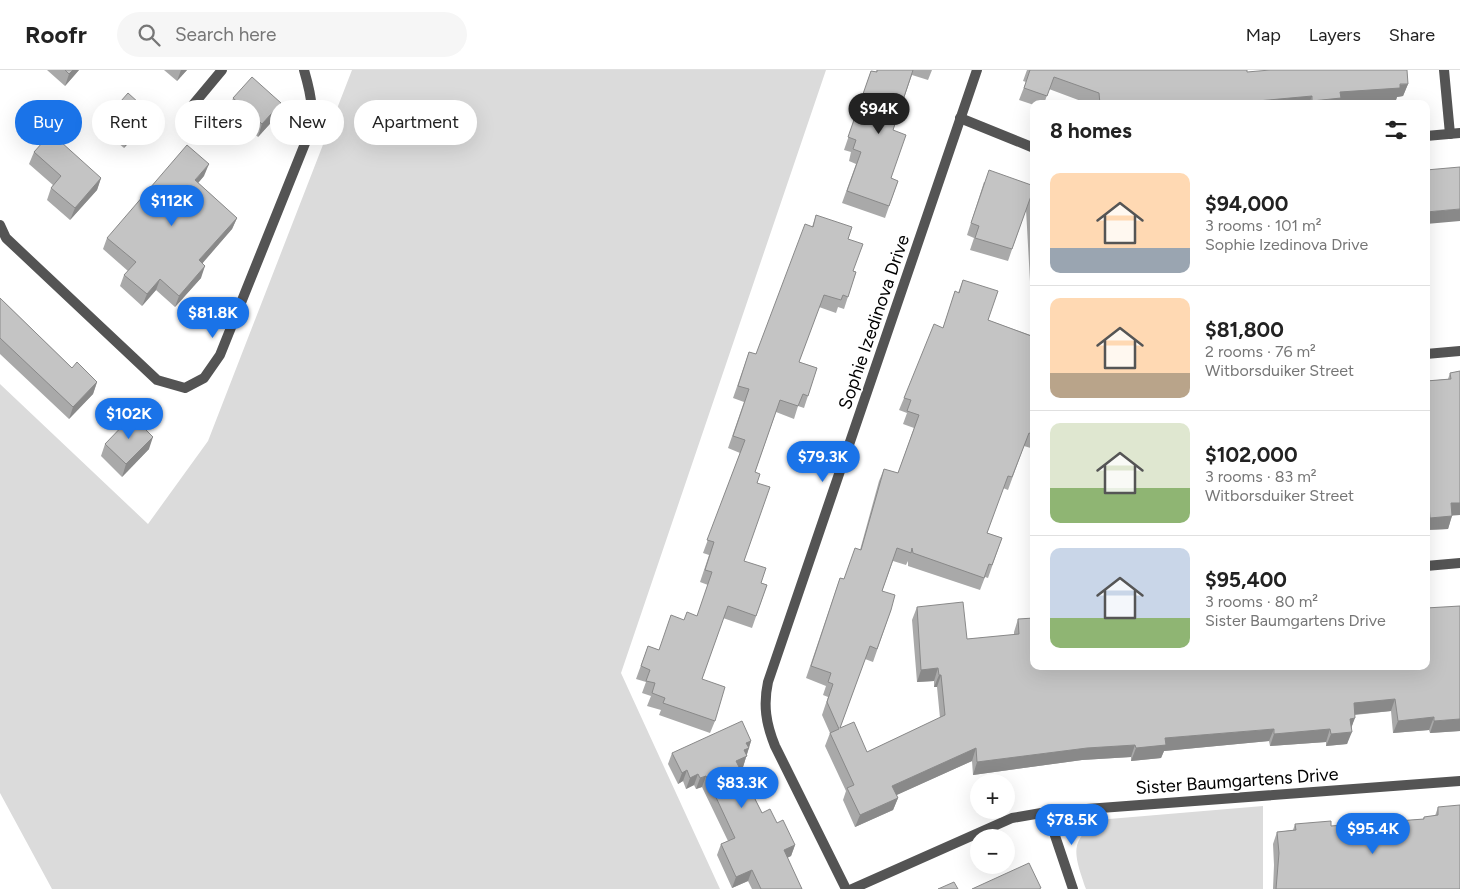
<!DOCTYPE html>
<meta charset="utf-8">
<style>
:root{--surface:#fff;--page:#f6f6f6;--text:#222;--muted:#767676;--line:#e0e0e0;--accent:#1a73e8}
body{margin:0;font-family:Figtree,sans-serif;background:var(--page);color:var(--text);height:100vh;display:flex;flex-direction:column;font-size:19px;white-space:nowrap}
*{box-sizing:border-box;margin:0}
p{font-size:16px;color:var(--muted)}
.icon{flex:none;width:28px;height:28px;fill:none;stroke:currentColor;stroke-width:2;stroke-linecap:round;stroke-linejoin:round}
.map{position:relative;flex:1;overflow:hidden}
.sheet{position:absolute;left:1030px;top:30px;width:400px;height:570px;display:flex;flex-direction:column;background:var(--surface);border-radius:10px;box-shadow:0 5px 20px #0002}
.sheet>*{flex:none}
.guide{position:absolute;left:15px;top:30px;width:475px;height:45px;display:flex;gap:10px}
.controls{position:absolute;left:970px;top:704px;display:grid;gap:10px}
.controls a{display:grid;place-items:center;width:45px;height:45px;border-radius:50%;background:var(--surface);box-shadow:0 5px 20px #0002;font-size:25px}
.price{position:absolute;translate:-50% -42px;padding:0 11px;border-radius:18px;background:var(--accent);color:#fff;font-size:16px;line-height:32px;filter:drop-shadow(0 1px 2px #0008)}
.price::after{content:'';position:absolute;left:50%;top:30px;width:15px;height:11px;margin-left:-8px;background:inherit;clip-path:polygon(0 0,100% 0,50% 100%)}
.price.selected{background:#222;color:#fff}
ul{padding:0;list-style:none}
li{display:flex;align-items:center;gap:15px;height:125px;padding:0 20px}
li+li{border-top:1px solid var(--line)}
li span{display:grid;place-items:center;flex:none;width:140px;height:100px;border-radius:10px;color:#555}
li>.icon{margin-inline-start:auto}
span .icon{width:60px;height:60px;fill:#fffc;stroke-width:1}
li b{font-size:21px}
h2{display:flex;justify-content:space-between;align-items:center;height:60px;padding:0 20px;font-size:21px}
.chip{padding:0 18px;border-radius:22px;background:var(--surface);box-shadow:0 5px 20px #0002;font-size:18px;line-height:45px}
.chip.selected{background:var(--accent);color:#fff}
header{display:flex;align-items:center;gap:30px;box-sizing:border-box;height:70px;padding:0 25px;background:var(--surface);border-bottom:1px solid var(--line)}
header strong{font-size:24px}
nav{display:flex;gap:28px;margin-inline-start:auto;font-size:18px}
.search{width:350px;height:45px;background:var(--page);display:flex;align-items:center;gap:12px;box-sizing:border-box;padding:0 18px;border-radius:28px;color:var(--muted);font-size:19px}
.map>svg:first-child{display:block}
.green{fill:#dbdbdb}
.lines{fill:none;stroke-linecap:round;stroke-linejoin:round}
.minor{stroke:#545454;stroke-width:10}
.wall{fill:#a9a9a9}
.shaded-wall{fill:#898989}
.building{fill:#c4c4c4;stroke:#898989}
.labels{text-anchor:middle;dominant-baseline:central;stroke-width:4;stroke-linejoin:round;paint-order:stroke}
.street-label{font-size:18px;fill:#000;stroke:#fff}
</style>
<header>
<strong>Roofr</strong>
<div class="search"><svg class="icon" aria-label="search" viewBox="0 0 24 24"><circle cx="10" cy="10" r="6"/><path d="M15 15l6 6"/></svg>Search here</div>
<nav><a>Map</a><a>Layers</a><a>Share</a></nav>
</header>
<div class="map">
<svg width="1460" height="819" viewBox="0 0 1460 819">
<rect width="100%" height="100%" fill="#fff"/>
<g class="green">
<path d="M352,0H826L621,603L720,819H52L0,723V314L148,454L208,371Z"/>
<path d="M1263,736V819H1086C1074,783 1066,766 1109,749Z"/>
</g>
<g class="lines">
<g class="minor">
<path d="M1444,0L1450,64"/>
<path d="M192,36L222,0"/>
<path d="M960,48L1034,78"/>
<path d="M1426,66L1460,63"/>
<path d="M0,155L6,168L157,310L185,318L204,308L220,285L306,71C314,40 313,31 304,0"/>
<path d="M1426,284L1460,281"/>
<path d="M1426,496L1460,493"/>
<path d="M1047,742L1073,819"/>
<path d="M846,819L775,676C766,654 763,635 768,612L977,0"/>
<path d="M852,819L1012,748L1047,742L1460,711"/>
</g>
</g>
<g class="wall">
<path d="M47,0H79L65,16Z"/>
<path d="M164,0H187L177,11Z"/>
<path d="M877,0H932L928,10L912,5L893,60L891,108L898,111L885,148L842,133L856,94L849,91L851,82L844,80L871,1L876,2Z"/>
<path d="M1027,0H1247V2L1408,14L1403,26L1397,27L1396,30L1343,34H1089L1049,19L1044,34H1034V35L1019,30L1026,12L1023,11Z"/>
<path d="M233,28L277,46L258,67L229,41Z"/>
<path d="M150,43L145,55L124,78L102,59L107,47Z"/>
<path d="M34,82L101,108L97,120L70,150L47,130L51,118L53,115L29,94Z"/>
<path d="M204,106L198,113L237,148L232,159L202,193L201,208L175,237L156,220L142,236L120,216L124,205L128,201L103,179L107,168Z"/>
<path d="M984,112L1034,116V379L1024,376L1008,420L1003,418L987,463L1002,468L988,508L985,507L980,520L908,496V491L906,495L893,491L882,521L891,540L873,592L865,589L840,658L867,682L940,648L937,617H934V611L917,612L912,550L917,537L967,569L1014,565V562L1018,549L1034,596L1460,536V661L1430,663L1429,660L1393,663L1391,641L1355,645L1347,674L1326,676V672L1270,676L1269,671L1164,681L1161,688L1131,691V687L1082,690L973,705L972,691L896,725L898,728L893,740L855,757L843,730L846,721L825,676L830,663L822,645L828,627L823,625L826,616L806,608L840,508L844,509L860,480L879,411L884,399L898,403L914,358L903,354L907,343L899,340L904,328L943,258L955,221L958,223L963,210L988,250L1033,266L1026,139L1008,191L970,180L974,168L967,165Z"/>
<path d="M816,145L848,169L853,201L856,202L844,239L838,237L836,243L819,237L799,292L817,298L804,338L798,336L794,349L776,342L755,402L757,413L744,491L761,513L767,515L752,558L723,548L702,609L715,651L710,663L659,645L661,640L647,636L651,626L642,623L646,612L636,609L648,576L659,580L684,550L697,546L708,515L700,512L709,485L703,483L740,383L728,378L744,332L733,328L749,282L756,284L812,157Z"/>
<path d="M0,228L72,298L97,312L93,324L69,349L0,284Z"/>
<path d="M1460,301V445H1452L1448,459L1426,460V311L1448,309L1450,303Z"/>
<path d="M105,374L149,379L122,407L101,386Z"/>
<path d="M751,671L743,697L740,698L762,743L777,753L795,775L791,786L787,788L802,819H752L748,811L732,818L717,785L721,774L728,771L702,717L696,719L694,715L686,719L683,711L678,714L668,694L672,683Z"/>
<path d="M1438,737L1460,819H1273L1274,795L1273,774L1277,762L1293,760L1295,754L1331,756L1423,749L1424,747L1435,746Z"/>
</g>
<g class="shaded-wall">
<path d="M73,0H79L65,16L69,4Z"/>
<path d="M181,0H187L177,11Z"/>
<path d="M1408,14L1403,26L1397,27L1396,30L1343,34H1311L1312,31L1340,22Z"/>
<path d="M1312,26L1309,34H1236V33Z"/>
<path d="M1143,31L1142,34H1115Z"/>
<path d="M281,33L277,46L258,67L262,54Z"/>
<path d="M150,43L145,55L124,78L129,66Z"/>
<path d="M209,94L204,106L191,121L195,110Z"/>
<path d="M101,108L97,120L70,150L75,138Z"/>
<path d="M1460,139V151L1426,154V142Z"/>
<path d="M237,148L232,159L195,202L199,190Z"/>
<path d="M205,196L201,208L175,237L179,226Z"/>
<path d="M160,209L156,220L142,236L147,224Z"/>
<path d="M1426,226H1429L1426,234Z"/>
<path d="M97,312L93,324L69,349L73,337Z"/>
<path d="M153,367L149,379L122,407L126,394Z"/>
<path d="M1451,433H1460V445L1447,446Z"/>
<path d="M1452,446L1448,459L1426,460L1430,448Z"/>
<path d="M938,598L934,611L917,612L921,600Z"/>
<path d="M939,605H941L937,617H934Z"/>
<path d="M1395,629L1391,641L1349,645L1354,633Z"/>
<path d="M1434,647L1429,660L1393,663L1398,651Z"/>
<path d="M1355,648L1350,661V649Z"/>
<path d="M1460,649V661L1430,663L1434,651Z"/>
<path d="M1274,659L1269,671L1164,681L1161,688L1131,691L1136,678L1165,668Z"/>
<path d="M1330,659L1326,672L1270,676L1274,664Z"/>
<path d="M1352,662L1347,674L1326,676L1331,664Z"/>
<path d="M751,671L743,697L732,702L736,691L746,673Z"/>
<path d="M1135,675L1131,687L1082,690L973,705L977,692L1087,678Z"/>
<path d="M976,678L972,691L888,729L892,716Z"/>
<path d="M687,700L683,711L678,714L682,703Z"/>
<path d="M698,704L694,715L686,719L690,708Z"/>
<path d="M706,706L702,717L696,719L700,708Z"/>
<path d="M898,728L893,740L855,757L860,745Z"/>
<path d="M795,775L791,786L780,791L784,780Z"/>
<path d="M752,800L748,811L732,818L736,807Z"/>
</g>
<g class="building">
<path d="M65,0H73L69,4Z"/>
<path d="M877,0H913L893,60L906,65L891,108L898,111L889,136L847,121L861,82L853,79L856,70L848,67L871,1L877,2Z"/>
<path d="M1030,0H1247V2L1270,0H1407L1408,14H1400V18L1340,22L1341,28L1312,31V26L1236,33V34H1143V31L1115,34H1100L1099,23L1054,7L1047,26L1024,18Z"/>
<path d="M252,7L281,33L262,54L233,28Z"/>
<path d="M128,23L150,43L129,66L107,47Z"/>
<path d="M51,63L101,108L75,138L51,118L61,106L34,82Z"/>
<path d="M187,75L209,94L195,110L237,148L199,190L205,196L179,226L160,209L147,224L124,205L136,192L107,168Z"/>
<path d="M1460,97V139L1426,142V100Z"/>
<path d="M989,100L1034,116V181L1031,126L1012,179L975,168L979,156L971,153Z"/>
<path d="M816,145L852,157L848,169L863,174L853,201L856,202L848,227L843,225L841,230L824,225L799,292L817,298L808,326L803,324L798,336L780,330L755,402L760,404L757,413L770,417L744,491L766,498L761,513L767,515L756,546L728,536L702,609L725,617L715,651L663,633L665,628L652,623L655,613L646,611L650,600L641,596L648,576L659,580L671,545L684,550L687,542L697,546L712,502L705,500L714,472L707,470L745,370L733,366L749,319L738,316L749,282L756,284L805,154L813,157Z"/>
<path d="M1426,192L1429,226H1426Z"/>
<path d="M963,210L998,221L988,250L1034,267V365L1029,363L1012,407L1008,406L987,463L1002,468L992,495L989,494L984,508L913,483L912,478L911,483L897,478L882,521L895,525L891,540L877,579L870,576L840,658L854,652L867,682L945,645L941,605H939L938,598L921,600L917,537L963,532L967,569L1019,564L1018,549L1034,548V596H1426V538L1460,536V649L1434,651V647L1398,651L1395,629L1354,633L1355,648L1350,649L1352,662L1331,664L1330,659L1274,664V659L1165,668L1166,675L1136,678L1135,675L1087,678L977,692L976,678L892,716L898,728L860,745L847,718L854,715L830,663L839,659L827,632L833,614L828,612L831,603L811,596L840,508L844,509L855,478L861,480L884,399L898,403L919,345L907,341L911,330L904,328L934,254L943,258L955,221L959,223Z"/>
<path d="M0,228L72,298L77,292L97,312L73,337L0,268Z"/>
<path d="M1460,301V433H1451L1452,446L1430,448L1429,434H1426V311L1451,309L1450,303Z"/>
<path d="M132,346L153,367L126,394L105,374Z"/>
<path d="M742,651L751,671L746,673L749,678L744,680L747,686L736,691L762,743L770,739L777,753L783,750L795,775L784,780L802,819H761L752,800L736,807L721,774L735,768L706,706L700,708L698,704L690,708L687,700L682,703L672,683Z"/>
<path d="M1460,735V819H1276L1279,783L1277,762L1296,760L1295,754L1331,751V756L1424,749V747L1438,745V737Z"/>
<path d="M1029,793L1041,818L1039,819H972Z"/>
<path d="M954,812L958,819H938Z"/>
</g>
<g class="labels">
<g class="street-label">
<text transform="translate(874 252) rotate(-71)">Sophie Izedinova Drive</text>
<text transform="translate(1237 711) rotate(-4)">Sister Baumgartens Drive</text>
</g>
</g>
</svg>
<div class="controls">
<a>+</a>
<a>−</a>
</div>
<b class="price selected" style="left:879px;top:65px">$94K</b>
<b class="price" style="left:172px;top:157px">$112K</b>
<b class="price" style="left:213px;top:269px">$81.8K</b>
<b class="price" style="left:129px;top:370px">$102K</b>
<b class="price" style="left:823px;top:413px">$79.3K</b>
<b class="price" style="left:742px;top:739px">$83.3K</b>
<b class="price" style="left:1072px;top:776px">$78.5K</b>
<b class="price" style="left:1373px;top:785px">$95.4K</b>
<div class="guide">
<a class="chip selected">Buy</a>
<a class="chip">Rent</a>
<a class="chip">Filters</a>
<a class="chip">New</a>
<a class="chip">Apartment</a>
</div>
<section class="sheet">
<h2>8 homes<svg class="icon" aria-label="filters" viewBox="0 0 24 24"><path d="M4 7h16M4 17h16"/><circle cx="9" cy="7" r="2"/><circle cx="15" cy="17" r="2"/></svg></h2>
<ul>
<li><span style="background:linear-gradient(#ffd9b3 75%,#9aa5b1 0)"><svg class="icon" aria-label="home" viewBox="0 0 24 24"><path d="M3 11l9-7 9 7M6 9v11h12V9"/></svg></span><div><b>$94,000</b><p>3 rooms · 101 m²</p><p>Sophie Izedinova Drive</p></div></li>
<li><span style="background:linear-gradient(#ffd9b3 75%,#b9a48a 0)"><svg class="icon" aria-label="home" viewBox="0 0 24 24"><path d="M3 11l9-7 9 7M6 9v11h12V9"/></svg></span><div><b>$81,800</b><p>2 rooms · 76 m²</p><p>Witborsduiker Street</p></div></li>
<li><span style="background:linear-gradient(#dfe7d0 65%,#8fb573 0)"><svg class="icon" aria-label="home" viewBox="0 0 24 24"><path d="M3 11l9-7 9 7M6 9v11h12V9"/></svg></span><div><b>$102,000</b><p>3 rooms · 83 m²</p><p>Witborsduiker Street</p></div></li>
<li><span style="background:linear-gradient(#c9d6e8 70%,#8fb573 0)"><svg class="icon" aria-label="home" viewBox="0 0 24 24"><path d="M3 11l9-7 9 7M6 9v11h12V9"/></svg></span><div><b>$95,400</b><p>3 rooms · 80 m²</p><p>Sister Baumgartens Drive</p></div></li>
</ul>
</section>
</div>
